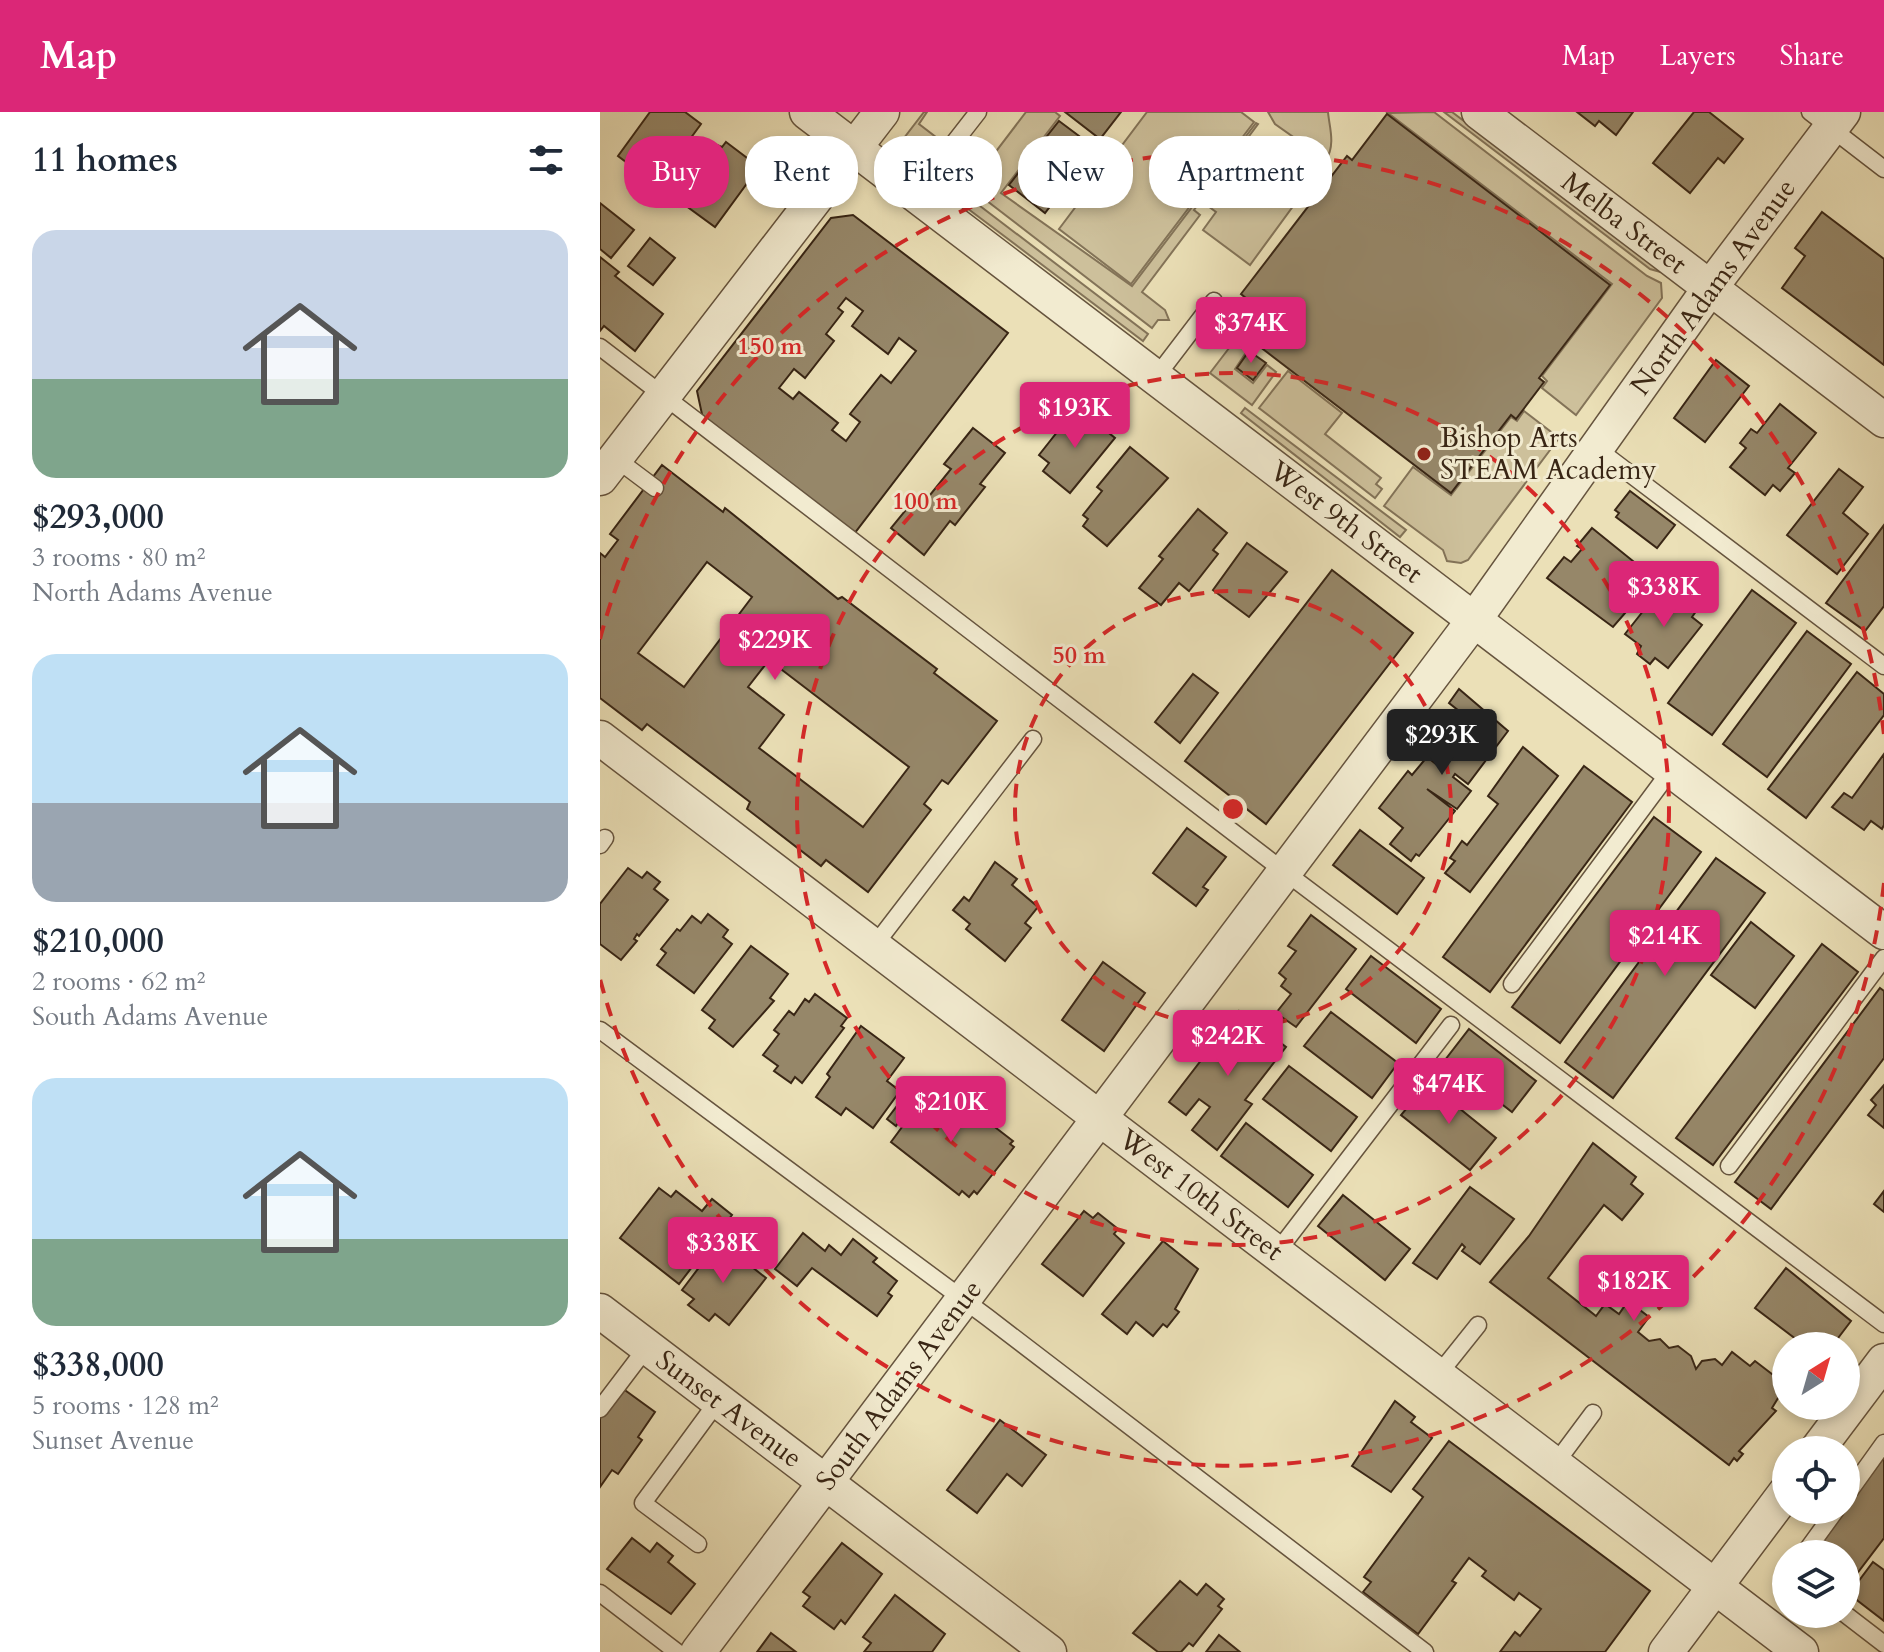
<!DOCTYPE html>
<meta charset="utf-8">
<style>
:root{--surface:#fff;--page:#f6f6f7;--text:#1f2937;--muted:#747a83;--accent:#db2777}
body{margin:0;font-family:Cardo,serif;background:var(--page);color:var(--text);height:100vh;display:flex;flex-direction:column;font-size:30px;white-space:nowrap}
*{box-sizing:border-box;margin:0}
p{font-size:26px;color:var(--muted)}
.icon{flex:none;width:44px;height:44px;fill:none;stroke:currentColor;stroke-width:2;stroke-linecap:round;stroke-linejoin:round}
.map{position:relative;flex:1;overflow:hidden}
.sheet{display:flex;flex-direction:column;background:var(--surface);width:600px}
.sheet>*{flex:none}
.hud{position:absolute;left:24px;top:24px;width:760px;height:72px;display:flex;gap:16px}
.needle{width:52px;rotate:37deg}
.fabs{position:absolute;left:1172px;top:1220px;display:grid;gap:16px}
.fabs a{display:grid;place-items:center;width:88px;height:88px;border-radius:50%;background:var(--surface);box-shadow:0 4px 12px #0003;font-size:40px}
.price{position:absolute;translate:-50% -68px;padding:0 18px;border-radius:8px;background:var(--accent);color:#fff;font-size:26px;line-height:52px;filter:drop-shadow(0 2px 4px #0008)}
.price::after{content:'';position:absolute;left:50%;top:48px;width:24px;height:18px;margin-left:-12px;background:inherit;clip-path:polygon(0 0,100% 0,50% 100%)}
.price.selected{background:#222;color:#fff}
ul{padding:0;list-style:none}
li{display:grid;align-content:center;gap:16px;height:424px;padding:0 32px}
li span{display:grid;place-items:center;height:248px;border-radius:24px;color:#555}
li>.icon{margin-inline-start:auto}
span .icon{width:144px;height:144px;fill:#fffc;stroke-width:1}
li b{font-size:34px}
h2{display:flex;justify-content:space-between;align-items:center;height:96px;padding:0 32px;font-size:34px}
.tag{padding:0 28px;border-radius:32px;background:var(--surface);box-shadow:0 4px 12px #0003;font-size:28px;line-height:72px}
.tag.selected{background:var(--accent);color:#fff}
header{display:flex;align-items:center;gap:48px;box-sizing:border-box;height:112px;padding:0 40px;background:var(--accent);color:#fff}
header strong{font-size:38px}
nav{display:flex;gap:44px;margin-inline-start:auto;font-size:28px}
main{display:flex;flex:1;min-height:0}
.map>svg:first-child{display:block}
.green{fill:#cdc09b;stroke:#837358;stroke-width:2}
.building{fill:#968769;stroke:#392615;stroke-width:2;fill-rule:evenodd}
.lines{fill:none;stroke-linecap:round;stroke-linejoin:round}
.service-casing{stroke:#66543e;stroke-width:19}
.minor-casing{stroke:#66543e;stroke-width:37}
.service{stroke:#f2ebd0;stroke-width:16}
.minor{stroke:#f2ebd0;stroke-width:34}
.ring{fill:none;stroke:#d62828;stroke-width:4;stroke-dasharray:14 10}
.poi-dot{fill:#8f2418;stroke:#f2ebd0;stroke-width:3}
.labels{text-anchor:middle;dominant-baseline:central;stroke-width:6;stroke-linejoin:round;paint-order:stroke}
.street-label{font-size:28px;fill:#392615;stroke:#f2ebd0}
.poi-label{font-size:28px;fill:#392615;stroke:#f2ebd0;text-anchor:start}
.centre{fill:#d62828;stroke:#f2ebd0;stroke-width:4}
.ring-label{font-size:24px;text-anchor:middle;font-weight:bold;fill:#d62828;stroke:#f2ebd0;stroke-width:6;stroke-linejoin:round;paint-order:stroke}
</style>
<header>
<strong>Map</strong>
<nav><a>Map</a><a>Layers</a><a>Share</a></nav>
</header>
<main>
<section class="sheet">
<h2>11 homes<svg class="icon" aria-label="filters" viewBox="0 0 24 24"><path d="M4 7h16M4 17h16"/><circle cx="9" cy="7" r="2"/><circle cx="15" cy="17" r="2"/></svg></h2>
<ul>
<li><span style="background:linear-gradient(#c9d6e8 60%,#7fa58c 0)"><svg class="icon" aria-label="home" viewBox="0 0 24 24"><path d="M3 11l9-7 9 7M6 9v11h12V9"/></svg></span><div><b>$293,000</b><p>3 rooms · 80 m²</p><p>North Adams Avenue</p></div></li>
<li><span style="background:linear-gradient(#bfe0f5 60%,#9aa5b1 0)"><svg class="icon" aria-label="home" viewBox="0 0 24 24"><path d="M3 11l9-7 9 7M6 9v11h12V9"/></svg></span><div><b>$210,000</b><p>2 rooms · 62 m²</p><p>South Adams Avenue</p></div></li>
<li><span style="background:linear-gradient(#bfe0f5 65%,#7fa58c 0)"><svg class="icon" aria-label="home" viewBox="0 0 24 24"><path d="M3 11l9-7 9 7M6 9v11h12V9"/></svg></span><div><b>$338,000</b><p>5 rooms · 128 m²</p><p>Sunset Avenue</p></div></li>
</ul>
</section>
<div class="map">
<svg width="1284" height="1540" viewBox="0 0 1284 1540">
<rect width="100%" height="100%" fill="#ebe0b7"/>
<filter id="stains"><feTurbulence type="fractalNoise" baseFrequency=".0025" numOctaves="4"/><feColorMatrix values="0 0 0 0 .2 0 0 0 0 .09 0 0 0 0 .02 0 0 0 .5 -.17"/></filter>
<radialGradient id="worn" r=".72"><stop offset=".6" stop-color="#630" stop-opacity="0"/><stop offset="1" stop-color="#630" stop-opacity=".3"/></radialGradient>
<g class="green">
<path d="M324,0H327L319,12L341,29L329,45L304,26Z"/>
<path d="M426,0H455L460,4L401,81L532,174L656,11L658,12L594,98L600,103L542,180L565,198L569,208H558L552,216L352,62L364,46L381,59Z"/>
<path d="M547,0H641L654,10L531,172L459,117Z"/>
<path d="M668,0H728C729,14 736,32 726,48L675,12Z"/>
<path d="M834,0L1047,164L1061,171L1062,186L976,303L942,276L947,269L942,264L1012,172L788,1Z"/>
<path d="M844,0H852L1064,161L1050,157Z"/>
<path d="M647,41L702,82L650,153L603,118L616,100L608,94Z"/>
<path d="M346,68L548,222L543,229L351,84Z"/>
<path d="M636,227L649,236L635,257L653,271L667,253L676,260L652,293L610,261Z"/>
<path d="M688,259L742,301L725,322L781,366L776,372L782,377L775,386L659,296Z"/>
<path d="M645,296L806,418L800,425L641,301Z"/>
<path d="M924,299L959,326L868,448L861,451L847,449L843,438L784,394L813,355L851,383L911,305L917,309Z"/>
</g>
<g class="building">
<path d="M50,0H85L101,12L60,68L54,63L50,68L18,44Z"/>
<path d="M465,0H521L500,27Z"/>
<path d="M977,0H1033L1016,23L999,9L995,14Z"/>
<path d="M1094,0H1109L1143,27L1124,51L1118,46L1090,81L1053,51Z"/>
<path d="M787,2L1010,173L939,266L944,270L916,307L911,303L851,381L629,211L647,187L641,182L747,44L752,48Z"/>
<path d="M459,9L495,36L472,66L436,38Z"/>
<path d="M126,30L159,55L115,115L78,88L117,33L122,35Z"/>
<path d="M690,33L713,51L698,69L676,51Z"/>
<path d="M432,43L468,71L445,101L409,73Z"/>
<path d="M0,91L34,118L11,146L0,137Z"/>
<path d="M1222,100L1284,147V253L1182,176L1205,144L1195,136Z"/>
<path d="M253,103L408,221L254,422L103,307L97,279L231,106ZM246,186L263,199L252,214L288,242L299,226L316,239L291,271L281,263L250,302L260,310L246,329L232,318L238,311L199,280L193,287L179,276L194,257L205,266L234,229L226,222L243,200L238,196Z"/>
<path d="M50,126L75,146L53,173L28,154Z"/>
<path d="M0,145L19,160L15,164L63,202L35,239L4,214L0,219Z"/>
<path d="M649,239L666,251L653,268L637,256Z"/>
<path d="M1116,248L1149,274L1105,330L1074,306Z"/>
<path d="M1180,292L1216,321L1188,356L1195,361L1180,379L1173,373L1165,383L1130,355L1146,336L1140,331L1151,317L1157,321Z"/>
<path d="M477,295L515,326L470,381L443,359L449,351L439,343Z"/>
<path d="M373,316L405,341L380,372L385,375L355,413L350,409L324,443L291,416L319,382L326,388L351,357L344,352Z"/>
<path d="M530,335L568,366L507,434L483,414L488,407L483,403L502,379L497,375Z"/>
<path d="M62,353L123,400L125,396L238,487L242,485L337,557L334,561L397,609L348,672L342,668L324,692L331,698L268,780L226,748L221,754L147,697L150,690L47,612L42,618L0,586V441L5,445L18,428L10,422ZM107,450L152,485L84,575L38,541ZM169,548L309,655L263,715L159,636L184,603L148,575Z"/>
<path d="M1239,357L1263,375L1243,401L1268,422L1237,462L1187,423Z"/>
<path d="M1030,379L1075,413L1057,436L1016,405L1019,401L1015,398Z"/>
<path d="M598,397L627,421L613,438L618,442L589,479L579,471L561,493L539,476L563,447L559,444Z"/>
<path d="M1284,413V494L1265,519L1226,491Z"/>
<path d="M992,416L1049,462L1024,486L1032,493L1013,515L947,466L964,445L971,450L982,437L977,434Z"/>
<path d="M647,431L687,460L649,505L613,478Z"/>
<path d="M732,458L813,521L666,712L585,649Z"/>
<path d="M1152,478L1196,511L1112,623L1068,591Z"/>
<path d="M1059,479L1070,487L1076,480L1097,498L1092,505L1102,513L1068,556L1055,546L1050,552L1037,542L1041,534L1025,522Z"/>
<path d="M1207,519L1251,552L1167,665L1123,632Z"/>
<path d="M1257,560L1284,582V603L1206,706L1168,677Z"/>
<path d="M593,562L618,581L580,631L555,610Z"/>
<path d="M859,577L908,619L868,672L855,662L853,665L871,679L857,697L827,677L855,699L819,744L816,742L811,749L790,732L803,716L779,696L808,659L812,663L827,645L841,656L843,653L827,640L859,599L849,591Z"/>
<path d="M923,635L958,664L870,780L845,761L855,749L850,746L862,729L867,733L898,692L888,684Z"/>
<path d="M1284,642V713L1282,717L1271,709L1264,718L1232,695L1244,681L1252,686Z"/>
<path d="M984,654L1032,690L890,880L843,845Z"/>
<path d="M1054,705L1101,740L960,931L912,895Z"/>
<path d="M587,716L626,745L603,775L608,778L596,794L553,761Z"/>
<path d="M760,718L824,766L797,802L733,753Z"/>
<path d="M1116,746L1165,781L1013,986L965,950Z"/>
<path d="M395,750L417,767L412,773L438,795L425,811L431,816L405,849L366,817L370,812L353,798L364,785L369,789Z"/>
<path d="M28,756L42,766L47,760L60,770L54,777L68,788L39,824L37,822L34,827L37,829L21,848L0,832V792Z"/>
<path d="M108,802L128,818L123,825L132,832L94,881L57,853L66,841L61,837L77,817L80,819L92,804L101,811Z"/>
<path d="M711,803L756,837L696,915L676,901L691,882L681,874L686,867L679,861L696,839L688,834Z"/>
<path d="M1151,810L1194,844L1155,896L1111,863Z"/>
<path d="M1222,832L1258,860L1113,1053L1076,1026Z"/>
<path d="M151,834L188,862L170,886L174,889L133,935L109,916L115,908L102,898Z"/>
<path d="M771,844L841,897L816,931L746,877Z"/>
<path d="M503,850L545,881L504,939L462,908Z"/>
<path d="M1280,876L1284,879V946L1171,1097L1135,1070Z"/>
<path d="M215,882L247,906L241,914L244,916L202,971L195,965L191,971L174,959L178,954L163,943L179,922L174,918L189,899L194,903L205,887L209,890Z"/>
<path d="M639,899L686,935L645,988L652,992L617,1038L592,1018L610,995L599,987L586,1003L569,990Z"/>
<path d="M731,900L798,951L772,986L704,934Z"/>
<path d="M261,914L304,946L287,969L300,979L273,1016L246,996L241,1003L216,985L230,965L227,962Z"/>
<path d="M869,917L936,969L912,1000L845,948Z"/>
<path d="M689,954L757,1005L731,1039L663,987Z"/>
<path d="M828,971L896,1026L870,1058L801,1003Z"/>
<path d="M1284,973V1016L1268,1003L1276,993L1271,988Z"/>
<path d="M334,980L378,1013L383,1006L413,1029L410,1032L414,1035L377,1082L374,1079L369,1085L362,1079L359,1083L291,1030L305,1011L300,1008L296,1014L287,1007L300,990L316,1003Z"/>
<path d="M646,1011L713,1063L688,1095L621,1044Z"/>
<path d="M993,1031L1036,1065L1031,1072L1043,1082L1022,1108L1004,1093L948,1166L996,1204L1005,1192L1019,1202L1028,1189L1049,1205L1038,1220L1049,1229L1060,1227L1069,1236L1078,1234L1091,1244L1096,1257L1102,1249L1115,1247L1122,1253L1132,1240L1150,1254L1155,1249L1186,1273L1172,1296L1176,1299L1139,1339L1143,1342L1137,1349L1134,1346L1129,1353L890,1170L929,1124Z"/>
<path d="M870,1075L914,1107L880,1152L862,1139L865,1135L862,1132L837,1167L813,1151Z"/>
<path d="M59,1076L71,1085L76,1079L102,1099L112,1087L132,1103L79,1172L20,1126Z"/>
<path d="M1284,1079V1100L1274,1092Z"/>
<path d="M743,1083L810,1137L785,1168L718,1114Z"/>
<path d="M484,1099L493,1106L498,1101L518,1117L514,1122L524,1131L483,1184L442,1152Z"/>
<path d="M203,1121L225,1139L229,1133L241,1143L253,1127L277,1146L273,1150L297,1169L288,1181L292,1184L277,1204L212,1156L197,1174L175,1157Z"/>
<path d="M119,1129L166,1166L129,1213L115,1202L109,1209L88,1193L94,1187L82,1178Z"/>
<path d="M563,1129L598,1157L575,1197L579,1200L567,1215L563,1212L553,1224L536,1210L527,1222L502,1202Z"/>
<path d="M1186,1156L1251,1209L1232,1234H1205L1155,1196Z"/>
<path d="M22,1276L55,1300L38,1325L42,1328L18,1362L12,1358L0,1375V1303Z"/>
<path d="M795,1289L815,1305L811,1310L832,1326L791,1380L752,1354Z"/>
<path d="M400,1308L446,1343L422,1374L407,1362L377,1401L347,1378Z"/>
<path d="M849,1329L1050,1479L1005,1540H900L915,1520L920,1524L941,1497L919,1481L914,1488L882,1464L886,1459L869,1446L852,1469L856,1471L818,1522L763,1480L771,1470L764,1465L823,1385L813,1377Z"/>
<path d="M1284,1345V1426L1246,1476V1442H1211Z"/>
<path d="M32,1426L50,1440L57,1431L73,1444L68,1450L95,1472L71,1502L7,1457Z"/>
<path d="M242,1431L282,1462L245,1512L241,1508L234,1517L203,1494L210,1485L203,1480Z"/>
<path d="M1273,1450L1284,1458V1509L1249,1482Z"/>
<path d="M580,1469L597,1483L606,1472L624,1487L618,1494L622,1497L593,1534L589,1531L581,1540H558L533,1521Z"/>
<path d="M295,1483L345,1522L332,1540H264L271,1531L263,1525Z"/>
<path d="M171,1521L196,1540H157Z"/>
<path d="M619,1523L640,1540H606Z"/>
</g>
<g class="lines">
<g class="service-casing">
<g id="service">
<path d="M1210,0L1284,57"/>
<path d="M314,82L378,0"/>
<path d="M0,235L685,760L1284,1212"/>
<path d="M556,265L614,189"/>
<path d="M996,336L1284,554"/>
<path d="M15,346L55,376"/>
<path d="M0,733L5,726"/>
<path d="M274,834L433,627"/>
<path d="M912,872L1071,658"/>
<path d="M0,918L387,1205L825,1540"/>
<path d="M1129,1054L1284,846"/>
<path d="M677,1140L851,913"/>
<path d="M838,1263L878,1213"/>
<path d="M0,1297L47,1235"/>
<path d="M955,1352L993,1301"/>
<path d="M1246,1384L1284,1331"/>
<path d="M98,1432L43,1391L118,1289"/>
<path d="M1204,1442L1236,1398"/>
<path d="M0,1481L77,1540"/>
<path d="M1245,1502L1284,1532"/>
</g>
</g>
<g class="minor-casing">
<g id="minor">
<path d="M207,0L1284,820"/>
<path d="M879,0L1284,308"/>
<path d="M0,366L282,0"/>
<path d="M0,626L1201,1540"/>
<path d="M0,1199L449,1540"/>
<path d="M1217,1338L1284,1249"/>
<path d="M98,1540L874,508L1110,176L1243,0"/>
<path d="M1066,1540L1186,1380"/>
</g>
</g>
<use href="#service" class="service"/>
<use href="#minor" class="minor"/>
</g>
<g class="ring">
<circle cx="633" cy="697" r="218"/>
<circle cx="633" cy="697" r="436"/>
<path d="M1284 771A655 655 0 0 1 0 867M0 527A655 655 0 0 1 1284 623"/>
</g>
<circle class="poi-dot" cx="824" cy="342" r="8"/>
<g class="labels">
<g class="street-label">
<text transform="translate(1024 111) rotate(37)">Melba Street</text>
<text transform="translate(1113 175) rotate(-54)">North Adams Avenue</text>
<text transform="translate(746 410) rotate(37)">West 9th Street</text>
<text transform="translate(601 1083) rotate(37)">West 10th Street</text>
<text transform="translate(299 1273) rotate(-53)">South Adams Avenue</text>
<text transform="translate(129 1297) rotate(37)">Sunset Avenue</text>
</g>
<g class="poi-label">
<text x="840" y="326">Bishop Arts<tspan x="840" dy="32">STEAM Academy</tspan></text>
</g>
</g>
<circle cx="633" cy="697" r="12" class="centre"/>
<g class="ring-label">
<text x="170" y="242">150 m</text>
<text x="325" y="397">100 m</text>
<text x="479" y="551">50 m</text>
</g>
<rect width="100%" height="100%" filter="url(#stains)"/>
<rect width="100%" height="100%" fill="url(#worn)"/>
</svg>
<div class="fabs">
<a><svg class="needle" viewBox="-14 -14 28 28"><path d="M0-13l5 13h-10z" fill="#e53935"/><path d="M0 13l5-13h-10z" fill="#747a83"/></svg></a>
<a><svg class="icon" aria-label="locate" viewBox="0 0 24 24"><circle cx="12" cy="12" r="6"/><path d="M12 2v4M12 18v4M2 12h4M18 12h4"/></svg></a>
<a><svg class="icon" aria-label="layers" viewBox="0 0 24 24"><path d="M12 4l9 5-9 5-9-5zM3 14l9 5 9-5"/></svg></a>
</div>
<b class="price" style="left:651px;top:253px">$374K</b>
<b class="price" style="left:475px;top:338px">$193K</b>
<b class="price" style="left:1064px;top:517px">$338K</b>
<b class="price" style="left:175px;top:570px">$229K</b>
<b class="price selected" style="left:842px;top:665px">$293K</b>
<b class="price" style="left:1065px;top:866px">$214K</b>
<b class="price" style="left:628px;top:966px">$242K</b>
<b class="price" style="left:849px;top:1014px">$474K</b>
<b class="price" style="left:351px;top:1032px">$210K</b>
<b class="price" style="left:123px;top:1173px">$338K</b>
<b class="price" style="left:1034px;top:1211px">$182K</b>
<div class="hud">
<a class="tag selected">Buy</a>
<a class="tag">Rent</a>
<a class="tag">Filters</a>
<a class="tag">New</a>
<a class="tag">Apartment</a>
</div>
</div>
</main>
